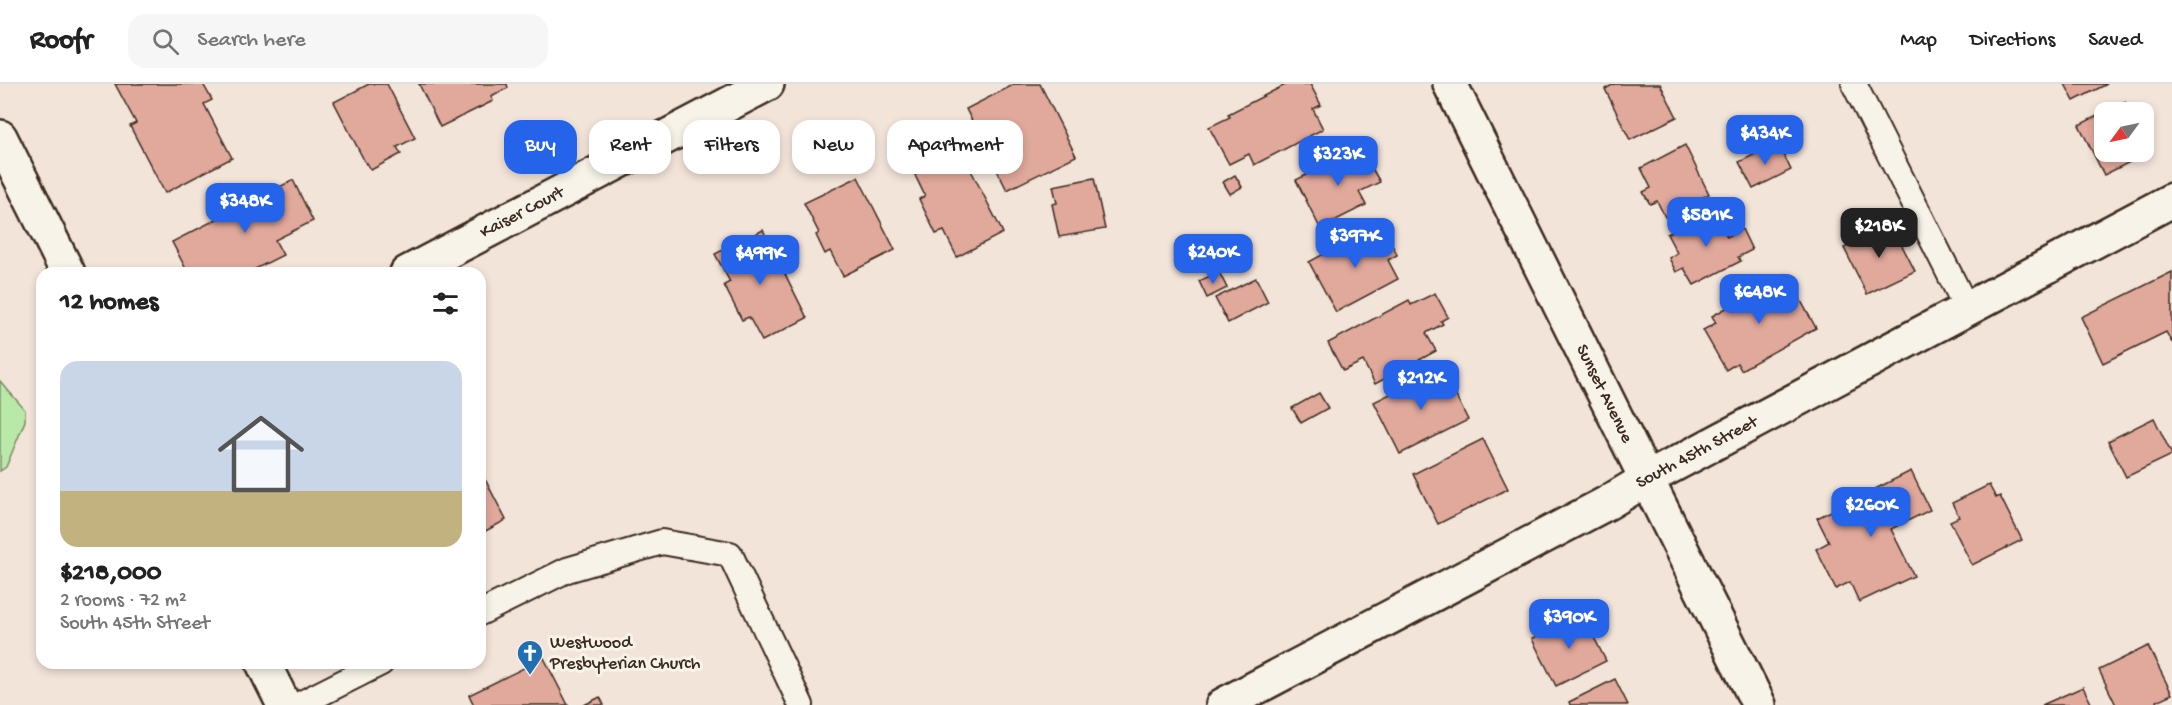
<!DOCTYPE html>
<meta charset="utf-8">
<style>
:root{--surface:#fff;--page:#f6f6f6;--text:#222;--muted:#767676;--line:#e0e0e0;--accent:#2563eb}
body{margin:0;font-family:"Gochi Hand",sans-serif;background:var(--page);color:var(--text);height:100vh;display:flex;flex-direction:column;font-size:22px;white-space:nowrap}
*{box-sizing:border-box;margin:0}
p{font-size:20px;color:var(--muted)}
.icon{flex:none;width:33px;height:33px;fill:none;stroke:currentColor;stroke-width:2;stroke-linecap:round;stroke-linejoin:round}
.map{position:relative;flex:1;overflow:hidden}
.details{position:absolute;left:36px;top:183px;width:450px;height:402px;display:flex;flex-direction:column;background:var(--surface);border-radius:18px;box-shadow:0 3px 9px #0003}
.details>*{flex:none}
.top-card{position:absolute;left:504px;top:36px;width:570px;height:54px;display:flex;gap:12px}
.needle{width:39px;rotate:237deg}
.tools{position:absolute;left:2094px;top:18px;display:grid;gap:12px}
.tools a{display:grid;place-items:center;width:60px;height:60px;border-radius:12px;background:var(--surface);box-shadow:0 3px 9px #0003;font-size:30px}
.price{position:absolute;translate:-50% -51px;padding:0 14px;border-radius:12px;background:var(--accent);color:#fff;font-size:20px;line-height:39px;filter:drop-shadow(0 2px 3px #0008)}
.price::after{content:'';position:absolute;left:50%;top:36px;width:18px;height:14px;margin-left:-9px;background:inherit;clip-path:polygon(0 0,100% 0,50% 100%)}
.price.active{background:#222;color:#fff}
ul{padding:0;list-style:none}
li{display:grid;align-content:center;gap:12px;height:318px;padding:0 24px}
li span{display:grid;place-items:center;height:186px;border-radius:18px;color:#555}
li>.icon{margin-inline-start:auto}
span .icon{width:108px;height:108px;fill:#fffc;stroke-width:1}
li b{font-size:26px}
h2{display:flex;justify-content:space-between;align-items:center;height:72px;padding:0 24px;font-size:26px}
.pill{padding:0 21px;border-radius:18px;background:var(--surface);box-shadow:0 3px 9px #0003;font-size:21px;line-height:54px}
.pill.active{background:var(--accent);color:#fff}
header{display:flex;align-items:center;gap:36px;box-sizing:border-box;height:84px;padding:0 30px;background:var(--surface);border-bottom:2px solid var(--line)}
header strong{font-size:28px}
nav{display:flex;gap:33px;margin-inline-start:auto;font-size:21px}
.search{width:420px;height:54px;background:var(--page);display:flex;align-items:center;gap:15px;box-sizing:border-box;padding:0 21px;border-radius:18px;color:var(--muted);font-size:22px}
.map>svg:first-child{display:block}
.green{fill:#b9e9a8;stroke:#7a8a63;stroke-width:1.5}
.building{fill:#e1a89c;stroke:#3b2a1e;stroke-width:1.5}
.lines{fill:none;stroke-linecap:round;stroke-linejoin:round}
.service-casing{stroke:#3b2a1e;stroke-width:28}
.minor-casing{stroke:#3b2a1e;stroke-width:38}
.service{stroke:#f7f3e8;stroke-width:24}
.minor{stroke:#f7f3e8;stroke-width:33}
.labels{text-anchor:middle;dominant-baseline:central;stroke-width:6;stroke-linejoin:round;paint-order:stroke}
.street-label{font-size:18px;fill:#3b2a1e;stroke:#f7f3e8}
.poi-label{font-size:18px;fill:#3b2a1e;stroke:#f7f3e8;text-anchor:start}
</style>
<header>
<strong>Roofr</strong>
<div class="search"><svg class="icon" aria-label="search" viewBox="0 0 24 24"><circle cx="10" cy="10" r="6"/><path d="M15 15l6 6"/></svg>Search here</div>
<nav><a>Map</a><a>Directions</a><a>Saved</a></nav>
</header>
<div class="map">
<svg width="2172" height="621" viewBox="0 0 2172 621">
<rect width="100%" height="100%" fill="#f3e4d9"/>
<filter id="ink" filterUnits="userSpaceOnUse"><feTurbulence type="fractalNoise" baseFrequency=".0167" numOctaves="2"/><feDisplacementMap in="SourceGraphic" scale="12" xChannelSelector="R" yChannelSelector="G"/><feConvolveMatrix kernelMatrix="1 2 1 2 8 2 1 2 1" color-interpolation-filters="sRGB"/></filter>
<g filter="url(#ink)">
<path class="green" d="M0,297L25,326V337L6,383L0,387Z"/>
<g class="building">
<path d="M115,0H203L212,16L204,20L232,74L165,109L130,42L136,39Z"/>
<path d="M369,0H387L415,54L397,63L401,70L371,86L367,79L366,80L334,18Z"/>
<path d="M419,0H507L508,4L491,12L493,17L491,18L440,43Z"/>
<path d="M1015,0H1040L1076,72L1007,106L966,25Z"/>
<path d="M1287,0H1310L1321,21L1313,25L1323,45L1254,81L1249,70L1229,80L1209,43L1230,33L1228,30Z"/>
<path d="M1614,0H1660L1677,33L1630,56L1605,5Z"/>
<path d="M2065,0H2107L2074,17Z"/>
<path d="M2125,18L2131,28H2104V68H2144V54L2150,68L2104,91L2079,41Z"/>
<path d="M1778,59L1791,86L1753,105L1739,78Z"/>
<path d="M958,61L1003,149L957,173L944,147L936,150L919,115L925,112L912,85Z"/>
<path d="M1685,61L1709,110L1665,133L1657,117L1650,120L1643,108L1651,104L1641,84Z"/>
<path d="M1360,64L1380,98L1359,108L1366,121L1320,144L1296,96Z"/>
<path d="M1235,91L1242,103L1230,110L1223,98Z"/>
<path d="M858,93L895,166L843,192L830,167L825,170L816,151L819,149L804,119Z"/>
<path d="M1094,94L1105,145L1059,153L1052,120L1057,119L1053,102Z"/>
<path d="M293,96L313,137L275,156L283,171L247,189H188L172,158Z"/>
<path d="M1715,126L1727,153L1742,145L1752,166L1738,173L1741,177L1694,201L1684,184L1676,188L1669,174L1677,169L1667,150Z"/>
<path d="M1891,140L1915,187L1867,210L1844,164Z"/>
<path d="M1372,144L1381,163L1390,157L1396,168L1397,171L1388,176L1398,195L1336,228L1309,178Z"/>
<path d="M763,146L807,234L762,257L749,233L742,236L724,201L730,198L715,170Z"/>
<path d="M1219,188L1227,204L1207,214L1199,197Z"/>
<path d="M2172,188V259L2166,248L2103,279L2081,233Z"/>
<path d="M1786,190L1816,244L1741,286L1737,279L1726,286L1703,246L1716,239L1712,232Z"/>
<path d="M1256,194L1268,218L1228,239L1215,214Z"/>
<path d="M1435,209L1448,233L1441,237L1443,240L1426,249L1436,267L1375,300L1363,277L1343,287L1328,259L1409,216L1411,221Z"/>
<path d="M1442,284L1468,336L1400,370L1374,318Z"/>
<path d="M1319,309L1328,324L1301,339L1292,324Z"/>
<path d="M2154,334L2172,371L2126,393L2108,357Z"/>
<path d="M1483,355L1508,405L1438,440L1413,390Z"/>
<path d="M1911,387L1930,426L1891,445L1914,492L1859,518L1850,498L1836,505L1816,465L1829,458L1817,434Z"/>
<path d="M486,397L506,436L480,450V400Z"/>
<path d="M1989,401L1996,414L2000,412L2022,456L1972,481L1950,437L1959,433L1952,419Z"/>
<path d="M1582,530L1606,577L1556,602L1532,555Z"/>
<path d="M2148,562L2172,610L2156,617L2158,621H2116L2099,586Z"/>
<path d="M544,574L568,621H474L469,611Z"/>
<path d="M1615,595L1628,621H1570L1569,618Z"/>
<path d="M2083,603L2092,621H2042Z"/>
<path d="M600,613L604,621H584Z"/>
</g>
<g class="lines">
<g class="service-casing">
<g id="service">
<path d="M1854,0L1967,225"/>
<path d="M480,529L567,486L662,458L730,470L801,621"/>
<path d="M298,621L381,579"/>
</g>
</g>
<g class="minor-casing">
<g id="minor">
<path id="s1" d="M1450,0L1759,621"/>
<path d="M0,53L68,189"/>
<path id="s2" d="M407,189L767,0"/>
<path d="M263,579L284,621"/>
<path id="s3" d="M1223,621L1607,419L1647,395L2172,116"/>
</g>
</g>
<use href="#service" class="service"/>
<use href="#minor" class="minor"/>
</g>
</g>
<defs>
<g id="church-pin" transform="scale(1.35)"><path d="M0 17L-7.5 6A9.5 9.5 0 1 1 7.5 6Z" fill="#1f6fb2" stroke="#f7f3e8"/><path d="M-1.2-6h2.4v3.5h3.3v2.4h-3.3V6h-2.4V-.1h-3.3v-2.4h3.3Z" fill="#fff"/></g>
</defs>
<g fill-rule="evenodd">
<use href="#church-pin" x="530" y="569"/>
</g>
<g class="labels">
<g class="street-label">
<text stroke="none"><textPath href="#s2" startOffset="130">Kaiser Court</textPath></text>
<text stroke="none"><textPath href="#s1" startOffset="346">Sunset Avenue</textPath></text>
<text stroke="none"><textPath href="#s3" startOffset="537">South 45th Street</textPath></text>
</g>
<g class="poi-label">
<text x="550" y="559">Westwood<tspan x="550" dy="21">Presbyterian Church</tspan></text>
</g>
</g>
</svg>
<div class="tools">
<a><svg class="needle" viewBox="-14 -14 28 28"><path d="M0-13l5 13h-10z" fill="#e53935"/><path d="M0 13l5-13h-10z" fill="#767676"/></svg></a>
</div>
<b class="price" style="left:1765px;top:82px">$434K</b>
<b class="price" style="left:1338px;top:103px">$323K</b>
<b class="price" style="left:245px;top:150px">$348K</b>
<b class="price" style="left:1706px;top:164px">$581K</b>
<b class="price active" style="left:1879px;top:175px">$218K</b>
<b class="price" style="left:1355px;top:185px">$397K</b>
<b class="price" style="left:1213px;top:201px">$240K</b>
<b class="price" style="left:760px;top:202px">$499K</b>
<b class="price" style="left:1759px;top:241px">$648K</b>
<b class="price" style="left:1421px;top:327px">$212K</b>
<b class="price" style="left:1871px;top:454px">$260K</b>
<b class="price" style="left:1569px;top:566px">$390K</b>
<div class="top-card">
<a class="pill active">Buy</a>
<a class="pill">Rent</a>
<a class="pill">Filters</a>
<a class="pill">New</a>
<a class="pill">Apartment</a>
</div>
<section class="details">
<h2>12 homes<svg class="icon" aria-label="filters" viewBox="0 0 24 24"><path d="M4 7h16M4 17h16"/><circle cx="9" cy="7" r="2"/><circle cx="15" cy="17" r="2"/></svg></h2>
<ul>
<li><span style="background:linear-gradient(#c9d6e8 70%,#c2b280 0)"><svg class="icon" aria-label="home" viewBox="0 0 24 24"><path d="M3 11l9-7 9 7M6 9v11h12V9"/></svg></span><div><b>$218,000</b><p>2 rooms · 72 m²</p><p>South 45th Street</p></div></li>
</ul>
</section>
</div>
